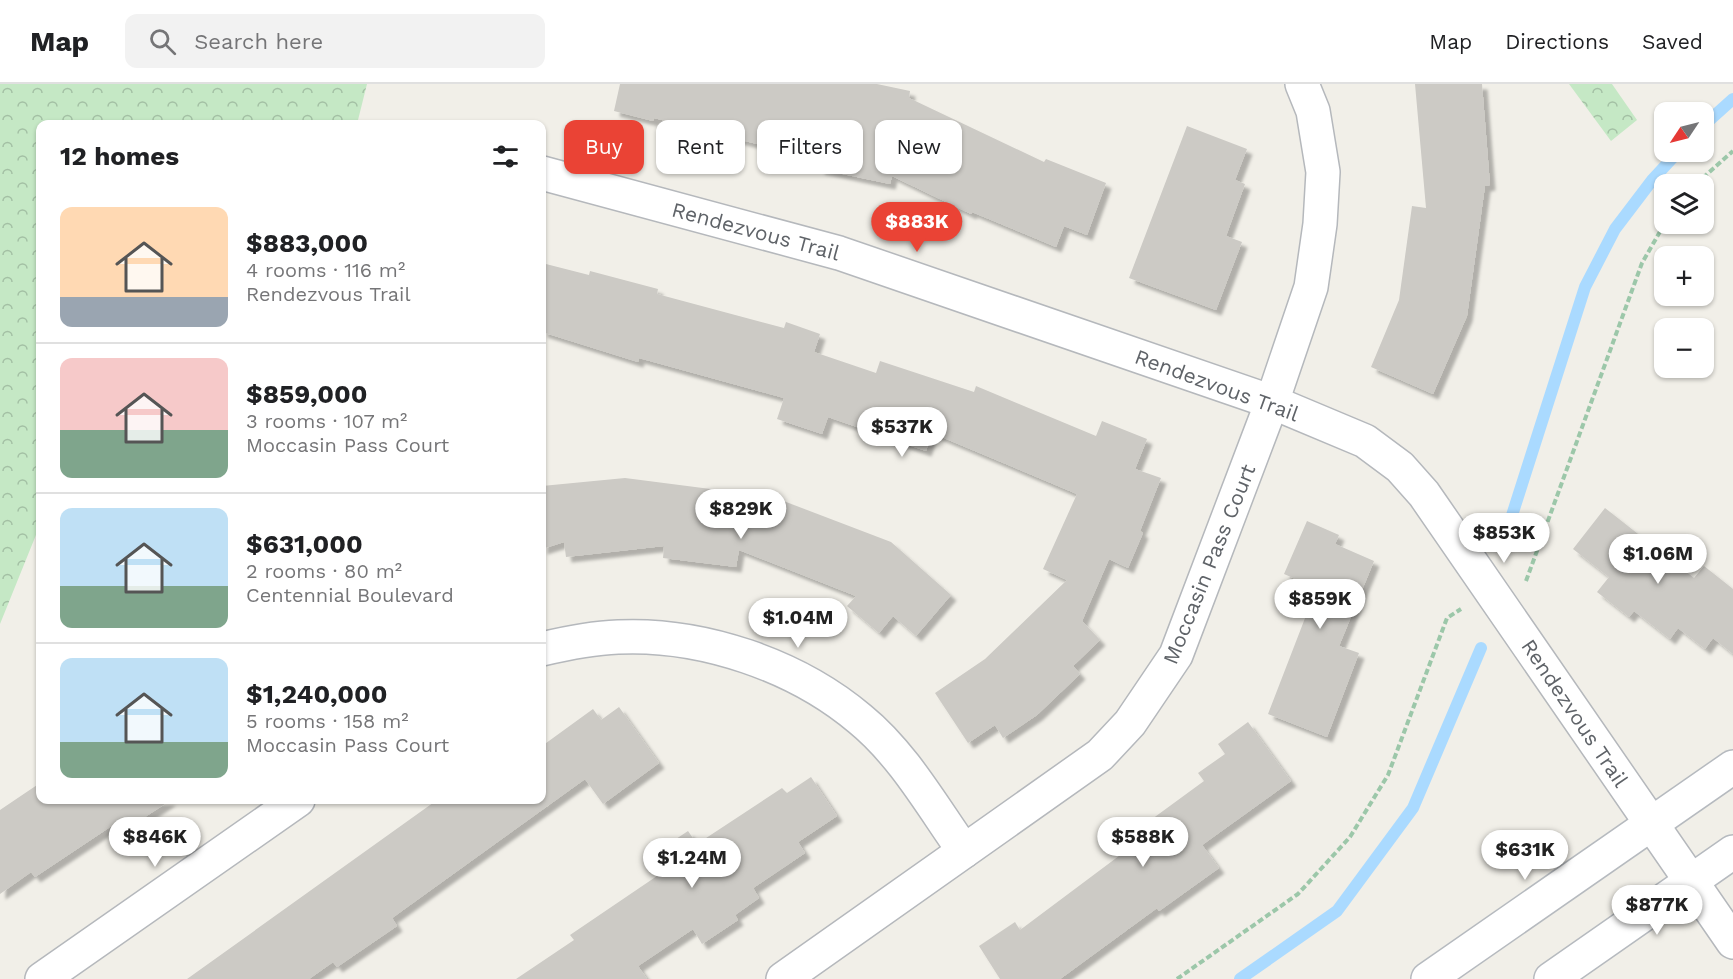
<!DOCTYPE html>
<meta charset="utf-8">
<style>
:root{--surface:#fff;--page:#f2f2f2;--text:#202124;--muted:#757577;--line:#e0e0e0;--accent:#ea4335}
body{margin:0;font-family:"Work Sans",sans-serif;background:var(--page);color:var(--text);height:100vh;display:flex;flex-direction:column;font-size:22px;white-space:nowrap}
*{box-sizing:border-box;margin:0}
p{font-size:20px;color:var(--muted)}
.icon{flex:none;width:33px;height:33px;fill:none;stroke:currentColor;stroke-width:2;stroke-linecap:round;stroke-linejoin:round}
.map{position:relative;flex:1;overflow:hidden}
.drawer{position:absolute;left:36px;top:36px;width:510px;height:684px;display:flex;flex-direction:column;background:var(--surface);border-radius:12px;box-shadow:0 2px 4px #0004}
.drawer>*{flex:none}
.guide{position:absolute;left:564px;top:36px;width:570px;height:54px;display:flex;gap:12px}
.needle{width:39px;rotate:235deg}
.fabs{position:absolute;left:1654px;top:18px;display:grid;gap:12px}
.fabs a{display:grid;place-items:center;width:60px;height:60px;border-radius:12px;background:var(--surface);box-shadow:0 2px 4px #0004;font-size:30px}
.price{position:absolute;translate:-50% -51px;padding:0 14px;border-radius:21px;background:#fff;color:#222;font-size:20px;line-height:39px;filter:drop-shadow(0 2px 3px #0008)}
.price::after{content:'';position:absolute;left:50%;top:36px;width:18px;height:14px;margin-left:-9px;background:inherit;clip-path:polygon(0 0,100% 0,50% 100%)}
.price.selected{background:var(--accent);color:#fff}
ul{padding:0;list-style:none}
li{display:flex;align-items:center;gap:18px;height:150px;padding:0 24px}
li+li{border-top:2px solid var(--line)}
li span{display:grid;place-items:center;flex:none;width:168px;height:120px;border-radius:12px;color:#555}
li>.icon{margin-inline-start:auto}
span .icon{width:72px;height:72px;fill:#fffc;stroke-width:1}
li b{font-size:26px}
h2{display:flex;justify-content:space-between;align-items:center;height:72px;padding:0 24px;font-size:26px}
.chip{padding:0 21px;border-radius:12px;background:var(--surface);box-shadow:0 2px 4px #0004;font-size:21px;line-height:54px}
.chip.selected{background:var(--accent);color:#fff}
header{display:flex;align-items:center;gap:36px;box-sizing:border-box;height:84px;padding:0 30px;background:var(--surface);border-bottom:2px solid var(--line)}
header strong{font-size:28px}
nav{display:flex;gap:33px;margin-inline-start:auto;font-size:21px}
.search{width:420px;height:54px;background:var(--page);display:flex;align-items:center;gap:15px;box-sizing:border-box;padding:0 21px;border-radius:12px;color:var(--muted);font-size:22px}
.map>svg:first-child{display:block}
.forest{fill:url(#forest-crowns)}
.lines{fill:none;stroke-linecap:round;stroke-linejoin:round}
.stream{stroke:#aadaff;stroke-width:12}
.building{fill:#cccac5;filter:url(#shadow)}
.minor-casing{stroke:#b5b8bc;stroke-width:36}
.secondary-casing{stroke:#b6babf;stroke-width:36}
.path{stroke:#9cc7a9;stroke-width:4;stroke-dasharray:6 3;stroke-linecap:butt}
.minor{stroke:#fff;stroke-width:33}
.secondary{stroke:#fff;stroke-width:33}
.labels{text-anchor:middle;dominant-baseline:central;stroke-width:4.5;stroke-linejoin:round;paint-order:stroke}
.street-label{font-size:21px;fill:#5f6368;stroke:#fff}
</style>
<header>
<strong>Map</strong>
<div class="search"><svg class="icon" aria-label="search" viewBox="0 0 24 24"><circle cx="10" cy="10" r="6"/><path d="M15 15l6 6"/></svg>Search here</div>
<nav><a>Map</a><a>Directions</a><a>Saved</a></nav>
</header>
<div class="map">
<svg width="1733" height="895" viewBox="0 0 1733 895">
<defs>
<pattern id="forest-crowns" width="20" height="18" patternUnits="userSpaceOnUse" patternTransform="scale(1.5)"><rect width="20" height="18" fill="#c5e8c5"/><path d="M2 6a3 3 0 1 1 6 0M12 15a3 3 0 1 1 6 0" fill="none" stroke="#a3c0a4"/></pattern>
<filter id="shadow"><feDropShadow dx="5.5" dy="5.5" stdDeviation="1.5" flood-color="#0004"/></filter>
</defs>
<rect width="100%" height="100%" fill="#f1efe8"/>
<g class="forest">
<path d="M0,0H367L357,40H40V441L0,540Z"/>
<path d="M1569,0H1612L1637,36L1611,57Z"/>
</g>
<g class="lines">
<g class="stream">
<path d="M1704,41L1733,15"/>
<path d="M1507,447L1585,203L1615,145L1653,95L1678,68"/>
<path d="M1240,895L1337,827L1413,724L1481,564"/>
</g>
</g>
<g class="building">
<path d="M620,0H877L910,7L909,14L1044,78L1046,75L1106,99L1087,151L1064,142L1056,163L972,128L971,130L892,92L890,100L819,85L821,76L654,34L653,37L614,27Z"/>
<path d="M1415,0H1482L1490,101L1485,102L1467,232L1433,310L1371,283L1399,216L1412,122L1426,124Z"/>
<path d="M1187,42L1247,65L1235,96L1245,100L1226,152L1242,158L1216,226L1129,194Z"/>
<path d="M542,179L589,191L590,187L658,205L657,210L784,244L786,238L820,250L814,268L876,289L880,277L974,308L976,302L1096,352L1102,337L1147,355L1135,385L1161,394L1140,447L1143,449L1128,484L1109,475L1082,537L1100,556L1073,582L1080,590L1037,631L1003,654L995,641L968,659L935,609L985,575L1067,496L1043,485L1077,410L932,349L926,367L828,333L822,350L777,335L784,314L639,274L638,278L542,248Z"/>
<path d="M625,394L773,413L891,458L951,511L916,552L893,532L879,549L847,522L856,512L739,466L736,483L663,474L664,462L566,473L564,458L542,465V402Z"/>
<path d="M1605,424L1694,494L1704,482L1733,505V570L1713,554L1705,565L1678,544L1670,555L1634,527L1629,533L1597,508L1609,493L1573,465Z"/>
<path d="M1307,437L1339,451L1335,460L1374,477L1339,562L1359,569L1327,653L1268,630L1307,529L1288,521L1298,496L1284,490Z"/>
<path d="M619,623L659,679L603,720L585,695L392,834L397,842L337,883L333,878L309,895H187L437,716H542V662L593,625L601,636Z"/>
<path d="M1248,638L1291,697L1202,761L1219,784L1159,827L1157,824L1060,895H1000L979,862L1015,838L1020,846L1143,754L1137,746L1204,697L1198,689L1225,670L1218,660Z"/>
<path d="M811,693L837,732L798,758L805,769L753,804L759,814L735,831L738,836L702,860L693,845L638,882L647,895H516L574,856L570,851L657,792L646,775L688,747L697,760L782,704L787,709Z"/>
<path d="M40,699V716H171L119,750L113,741L35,793L31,788L0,810V726Z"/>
</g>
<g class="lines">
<g class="minor-casing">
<g id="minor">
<path d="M542,89L839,169L1272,318L1365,357L1400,383L1424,410L1733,858"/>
<path d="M542,565C567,559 592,554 618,553C702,549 796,581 860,635C903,670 932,722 964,767"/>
<path d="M42,895L298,716"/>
<path d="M783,895L1100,671L1130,639L1176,571L1272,318L1311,203L1320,140L1323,88L1313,27L1302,0"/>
</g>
</g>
<g class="secondary-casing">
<g id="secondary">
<path d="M1428,895L1733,683"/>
<path d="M1551,895L1733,768"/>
</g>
</g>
<g class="path">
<path d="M1696,100L1733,67"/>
<path d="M1526,497L1642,179L1665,139"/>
<path d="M1177,895L1298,810L1350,753L1388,691L1447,534L1461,525"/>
</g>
<use href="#minor" class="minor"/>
<use href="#secondary" class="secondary"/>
</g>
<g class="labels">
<g class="street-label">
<text transform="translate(756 147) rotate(15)">Rendezvous Trail</text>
<text transform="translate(1217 301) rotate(20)">Rendezvous Trail</text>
<text transform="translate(1209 480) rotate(-68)">Moccasin Pass Court</text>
<text transform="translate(1575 629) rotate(56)">Rendezvous Trail</text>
</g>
</g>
</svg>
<div class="fabs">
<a><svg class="needle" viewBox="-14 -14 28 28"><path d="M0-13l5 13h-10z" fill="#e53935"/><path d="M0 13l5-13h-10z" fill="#757577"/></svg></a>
<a><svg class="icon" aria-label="layers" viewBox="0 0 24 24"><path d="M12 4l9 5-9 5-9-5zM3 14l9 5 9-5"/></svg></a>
<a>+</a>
<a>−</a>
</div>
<b class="price selected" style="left:917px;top:169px">$883K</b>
<b class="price" style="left:902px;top:374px">$537K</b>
<b class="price" style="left:741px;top:456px">$829K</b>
<b class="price" style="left:1504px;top:480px">$853K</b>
<b class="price" style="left:1658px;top:501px">$1.06M</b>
<b class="price" style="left:1320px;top:546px">$859K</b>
<b class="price" style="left:798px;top:565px">$1.04M</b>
<b class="price" style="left:155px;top:784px">$846K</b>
<b class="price" style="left:1143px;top:784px">$588K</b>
<b class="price" style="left:1525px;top:797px">$631K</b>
<b class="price" style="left:692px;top:805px">$1.24M</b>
<b class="price" style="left:1657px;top:852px">$877K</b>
<div class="guide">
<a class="chip selected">Buy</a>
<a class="chip">Rent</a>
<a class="chip">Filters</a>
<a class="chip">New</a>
</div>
<section class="drawer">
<h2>12 homes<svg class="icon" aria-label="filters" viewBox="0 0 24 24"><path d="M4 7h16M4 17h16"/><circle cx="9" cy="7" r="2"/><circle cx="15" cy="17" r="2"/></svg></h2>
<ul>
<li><span style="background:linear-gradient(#ffd9b3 75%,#9aa5b1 0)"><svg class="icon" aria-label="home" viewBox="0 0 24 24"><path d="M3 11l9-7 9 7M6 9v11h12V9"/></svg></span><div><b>$883,000</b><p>4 rooms · 116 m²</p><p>Rendezvous Trail</p></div></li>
<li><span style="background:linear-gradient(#f6c9c9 60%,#7fa58c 0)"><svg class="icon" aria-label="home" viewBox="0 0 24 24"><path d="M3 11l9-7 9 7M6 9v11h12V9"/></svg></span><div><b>$859,000</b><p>3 rooms · 107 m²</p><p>Moccasin Pass Court</p></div></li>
<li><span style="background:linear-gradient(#bfe0f5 65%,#7fa58c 0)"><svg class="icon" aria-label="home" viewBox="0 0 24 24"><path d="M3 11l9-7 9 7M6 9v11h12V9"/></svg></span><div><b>$631,000</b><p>2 rooms · 80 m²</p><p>Centennial Boulevard</p></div></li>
<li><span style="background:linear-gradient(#bfe0f5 70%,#7fa58c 0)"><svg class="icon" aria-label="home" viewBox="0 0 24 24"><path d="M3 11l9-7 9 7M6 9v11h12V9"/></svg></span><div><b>$1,240,000</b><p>5 rooms · 158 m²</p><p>Moccasin Pass Court</p></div></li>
</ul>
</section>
</div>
